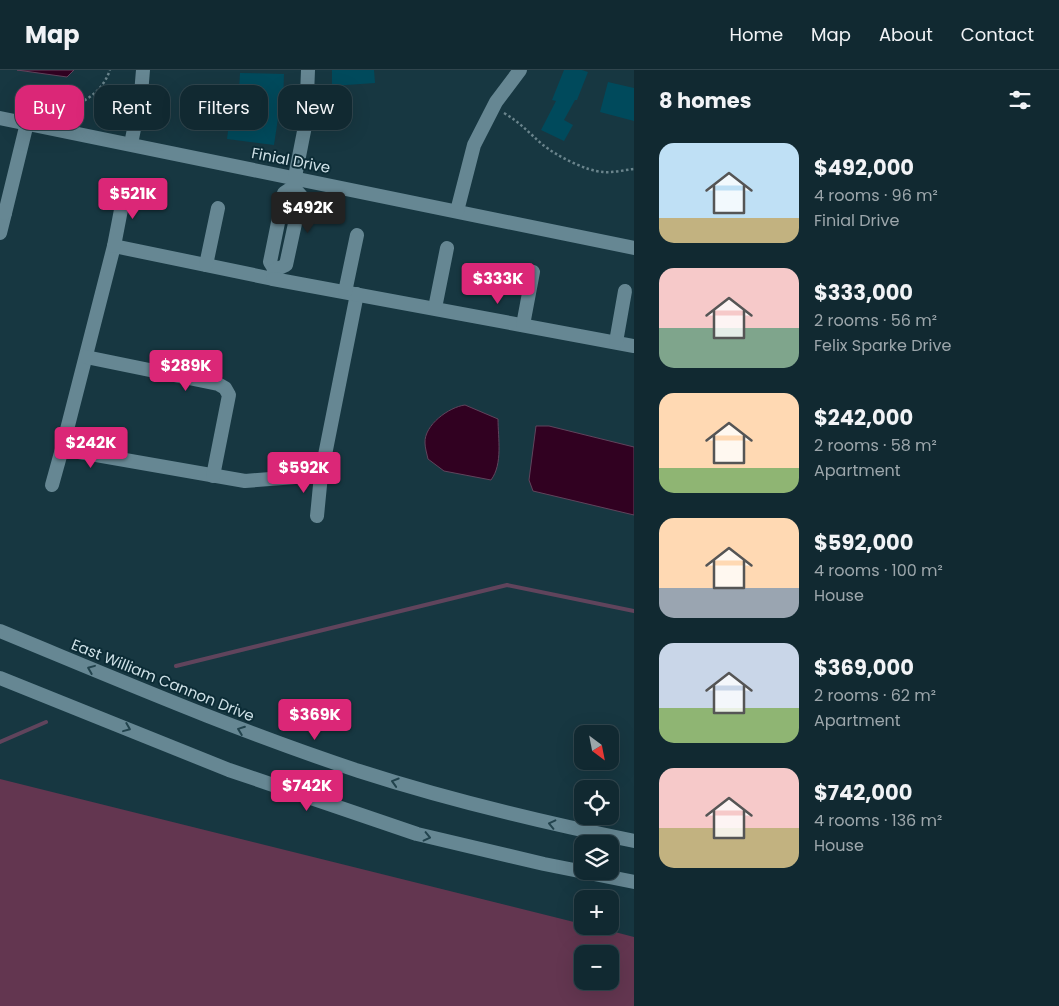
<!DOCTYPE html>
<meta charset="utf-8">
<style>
:root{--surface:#112931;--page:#1e353d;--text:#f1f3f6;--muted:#9ca6ab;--line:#30454d;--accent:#db2777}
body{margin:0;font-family:Poppins,sans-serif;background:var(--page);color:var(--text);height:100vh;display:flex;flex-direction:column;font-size:19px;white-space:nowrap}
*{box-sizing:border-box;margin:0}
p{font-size:16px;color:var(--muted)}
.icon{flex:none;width:28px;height:28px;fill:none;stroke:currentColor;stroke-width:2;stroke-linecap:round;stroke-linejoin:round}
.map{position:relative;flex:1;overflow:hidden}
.side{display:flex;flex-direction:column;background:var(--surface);width:425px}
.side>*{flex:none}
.top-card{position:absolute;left:15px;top:15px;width:475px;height:45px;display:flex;gap:10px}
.needle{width:32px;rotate:148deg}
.fabs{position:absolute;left:574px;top:655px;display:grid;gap:10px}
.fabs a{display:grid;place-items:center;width:45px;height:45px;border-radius:10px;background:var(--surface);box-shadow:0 5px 20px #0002,0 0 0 1px var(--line);font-size:25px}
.price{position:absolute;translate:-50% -42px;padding:0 11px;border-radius:5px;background:var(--accent);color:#fff;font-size:16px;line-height:32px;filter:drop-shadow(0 1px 2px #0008)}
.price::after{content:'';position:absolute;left:50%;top:30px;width:15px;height:11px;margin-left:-8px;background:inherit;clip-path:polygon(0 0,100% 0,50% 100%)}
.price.active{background:#222;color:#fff}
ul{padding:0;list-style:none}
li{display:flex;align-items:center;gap:15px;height:125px;padding:0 25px}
li span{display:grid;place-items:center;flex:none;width:140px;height:100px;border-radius:15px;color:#555}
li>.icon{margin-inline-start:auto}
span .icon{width:60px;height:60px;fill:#fffc;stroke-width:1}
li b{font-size:21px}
h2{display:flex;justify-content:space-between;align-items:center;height:60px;padding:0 25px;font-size:21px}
.chip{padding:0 18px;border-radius:15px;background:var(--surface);box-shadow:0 5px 20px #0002,0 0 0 1px var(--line);font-size:18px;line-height:45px}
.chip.active{background:var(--accent);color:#fff}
header{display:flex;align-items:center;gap:30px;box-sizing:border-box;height:70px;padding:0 25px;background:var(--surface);border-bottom:1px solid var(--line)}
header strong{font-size:24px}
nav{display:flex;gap:28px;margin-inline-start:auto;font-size:18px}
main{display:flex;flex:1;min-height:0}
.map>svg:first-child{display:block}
.green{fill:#633650;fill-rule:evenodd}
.water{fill:#310121;stroke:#60445c}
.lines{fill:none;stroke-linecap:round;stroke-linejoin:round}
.stream{stroke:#60445c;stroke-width:4}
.building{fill:#004a5c}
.path{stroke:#6a848c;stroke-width:2.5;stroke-dasharray:2.5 2.5;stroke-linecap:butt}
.minor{stroke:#668793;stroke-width:14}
.tertiary{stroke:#668793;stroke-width:14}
.oneway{stroke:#22434d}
.labels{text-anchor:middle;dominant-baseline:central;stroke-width:4;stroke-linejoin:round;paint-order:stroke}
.street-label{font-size:15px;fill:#cfe1e7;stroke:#0c2c36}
</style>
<header>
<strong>Map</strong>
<nav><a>Home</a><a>Map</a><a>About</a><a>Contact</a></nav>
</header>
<main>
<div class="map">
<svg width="634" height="936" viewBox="0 0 634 936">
<rect width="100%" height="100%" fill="#173741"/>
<path class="green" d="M0,709L582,854V856H592L634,867V936H0ZM582,884H610V911H582Z"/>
<g class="water">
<path d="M17,0H74L67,7Z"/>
<path d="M465,335L498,349C498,368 503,394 491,410L444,401L428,389C427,384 425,378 425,373C424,355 449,337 465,335Z"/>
<path d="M536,356H549L634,377V445L533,421L529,410Z"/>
</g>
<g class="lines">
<g class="stream">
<path d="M176,596L507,515L634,541"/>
<path d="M0,672L46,652"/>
</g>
</g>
<g class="building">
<path d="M332,0H374L375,13L332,16Z"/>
<path d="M564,0H582L588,2L577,30H575L564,50L573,55L564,71L541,60L556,31L552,30Z"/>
<path d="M240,3L284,4L283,35H280L274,75L227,69L231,37L238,38Z"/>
<path d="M608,12L634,18V51L600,42Z"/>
</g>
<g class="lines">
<g class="path">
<path d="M56,40C81,35 101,25 110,0"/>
<path d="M504,43C521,53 529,63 543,75C557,86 586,101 603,102C613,103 624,100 634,99"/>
</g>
<g class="minor">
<path d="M0,48L634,178"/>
<path d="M131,74L141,24L143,0"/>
<path d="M293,117L284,123L270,192L275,200L273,209L114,176L62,379L245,411L321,405L357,224"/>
<path d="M0,141L5,143L0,163"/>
<path d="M457,141L474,75L496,32L520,0"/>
<path d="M5,143L27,53"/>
<path d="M114,176L125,119"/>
<path d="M206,195L218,138"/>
<path d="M275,200L286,195L301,126L293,117L306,51L308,0"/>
<path d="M273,209L634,276"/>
<path d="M345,222L357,165"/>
<path d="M435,238L447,178"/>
<path d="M523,255L533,202"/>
<path d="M616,272L625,221"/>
<path d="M86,287L218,314L225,318L229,325L213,406"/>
<path d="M52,415L62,379"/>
<path d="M317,446L321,405"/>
</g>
<g class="tertiary">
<path d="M0,561C119,610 237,661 359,701C449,730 541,752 634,771"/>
<path d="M0,608L229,700L417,764L544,794L634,812"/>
</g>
</g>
<defs><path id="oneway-chevron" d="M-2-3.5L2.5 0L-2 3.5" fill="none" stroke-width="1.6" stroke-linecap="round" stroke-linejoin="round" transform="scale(1.25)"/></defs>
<g class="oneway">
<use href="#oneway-chevron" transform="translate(91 599) rotate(-158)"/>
<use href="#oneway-chevron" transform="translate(127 658) rotate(22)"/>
<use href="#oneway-chevron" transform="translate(241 660) rotate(-159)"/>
<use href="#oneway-chevron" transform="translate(395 712) rotate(-163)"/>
<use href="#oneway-chevron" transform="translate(552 754) rotate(-167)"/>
<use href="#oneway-chevron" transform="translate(427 767) rotate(13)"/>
</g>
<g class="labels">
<g class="street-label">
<text transform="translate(291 90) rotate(11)">Finial Drive</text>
<text transform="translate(163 610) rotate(22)">East William Cannon Drive</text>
</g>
</g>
</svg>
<div class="fabs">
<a><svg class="needle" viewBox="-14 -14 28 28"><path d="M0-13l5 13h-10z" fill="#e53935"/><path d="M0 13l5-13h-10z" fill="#9ca6ab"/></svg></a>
<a><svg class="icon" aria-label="locate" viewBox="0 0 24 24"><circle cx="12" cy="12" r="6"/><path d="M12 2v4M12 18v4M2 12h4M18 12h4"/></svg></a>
<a><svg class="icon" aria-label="layers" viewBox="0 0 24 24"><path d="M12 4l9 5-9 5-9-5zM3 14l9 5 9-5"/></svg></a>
<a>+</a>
<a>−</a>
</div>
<b class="price" style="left:133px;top:150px">$521K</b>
<b class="price active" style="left:308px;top:164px">$492K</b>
<b class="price" style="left:498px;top:235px">$333K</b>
<b class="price" style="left:186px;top:322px">$289K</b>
<b class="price" style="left:91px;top:399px">$242K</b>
<b class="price" style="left:304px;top:424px">$592K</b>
<b class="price" style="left:315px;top:671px">$369K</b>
<b class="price" style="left:307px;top:742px">$742K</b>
<div class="top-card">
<a class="chip active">Buy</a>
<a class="chip">Rent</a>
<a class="chip">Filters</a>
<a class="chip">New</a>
</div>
</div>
<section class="side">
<h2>8 homes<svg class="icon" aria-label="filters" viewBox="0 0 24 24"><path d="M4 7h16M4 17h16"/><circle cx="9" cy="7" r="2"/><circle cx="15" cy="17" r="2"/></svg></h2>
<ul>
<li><span style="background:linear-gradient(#bfe0f5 75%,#c2b280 0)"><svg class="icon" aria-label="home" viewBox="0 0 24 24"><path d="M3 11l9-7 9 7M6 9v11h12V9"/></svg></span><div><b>$492,000</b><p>4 rooms · 96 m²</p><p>Finial Drive</p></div></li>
<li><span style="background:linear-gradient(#f6c9c9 60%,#7fa58c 0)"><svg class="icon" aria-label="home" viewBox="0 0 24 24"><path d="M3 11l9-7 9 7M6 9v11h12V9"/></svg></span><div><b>$333,000</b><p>2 rooms · 56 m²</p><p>Felix Sparke Drive</p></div></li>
<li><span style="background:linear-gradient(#ffd9b3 75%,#8fb573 0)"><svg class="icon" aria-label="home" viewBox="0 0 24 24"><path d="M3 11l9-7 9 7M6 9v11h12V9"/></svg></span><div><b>$242,000</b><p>2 rooms · 58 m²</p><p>Apartment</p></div></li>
<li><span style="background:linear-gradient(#ffd9b3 70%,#9aa5b1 0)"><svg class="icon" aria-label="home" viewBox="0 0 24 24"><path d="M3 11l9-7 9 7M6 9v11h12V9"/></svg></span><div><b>$592,000</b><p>4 rooms · 100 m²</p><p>House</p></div></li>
<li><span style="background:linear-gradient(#c9d6e8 65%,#8fb573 0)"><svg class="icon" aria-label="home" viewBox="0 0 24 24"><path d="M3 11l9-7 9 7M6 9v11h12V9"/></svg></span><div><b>$369,000</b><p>2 rooms · 62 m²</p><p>Apartment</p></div></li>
<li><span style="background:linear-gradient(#f6c9c9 60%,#c2b280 0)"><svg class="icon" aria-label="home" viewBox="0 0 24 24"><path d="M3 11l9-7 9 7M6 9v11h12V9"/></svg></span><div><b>$742,000</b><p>4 rooms · 136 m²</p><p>House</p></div></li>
</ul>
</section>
</main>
